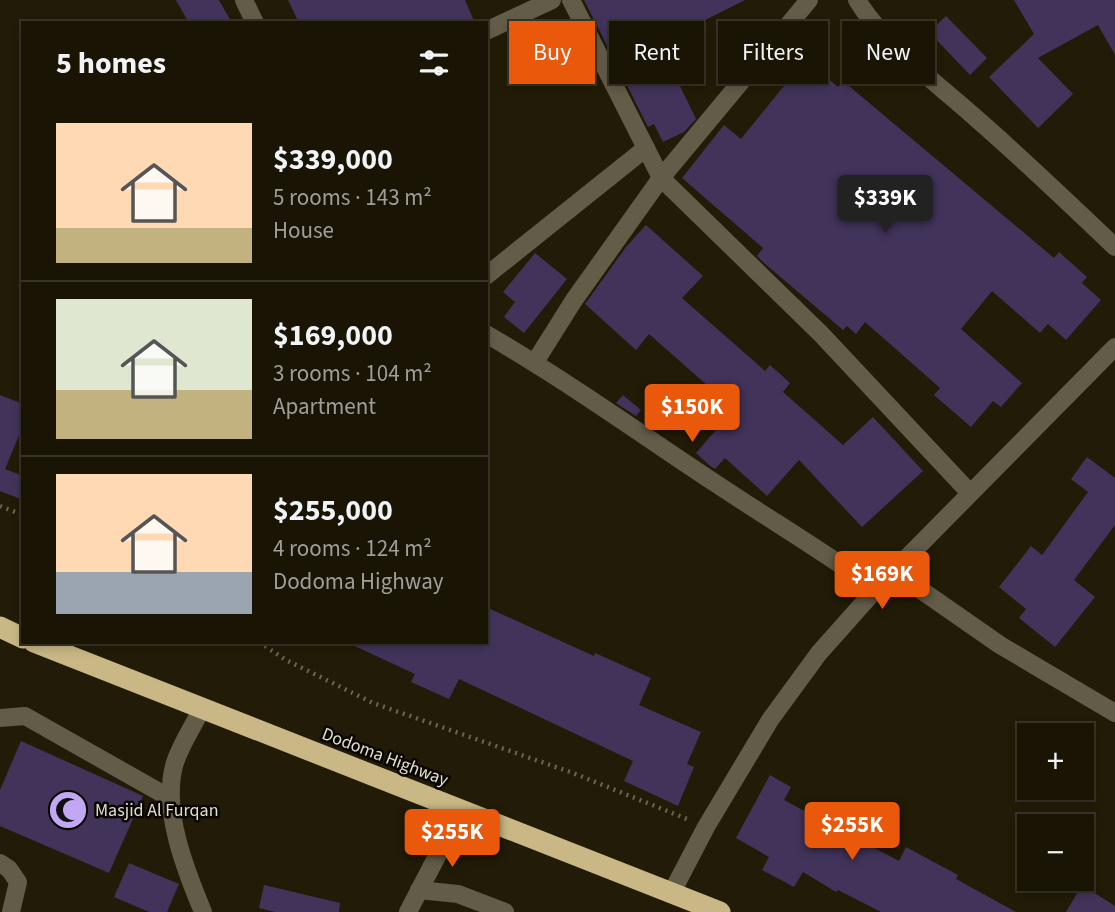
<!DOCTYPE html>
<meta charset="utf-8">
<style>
:root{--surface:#1a1405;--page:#231d0f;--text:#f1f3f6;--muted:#9f9e9a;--line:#383327;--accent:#ea580c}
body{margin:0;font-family:"Source Sans 3",sans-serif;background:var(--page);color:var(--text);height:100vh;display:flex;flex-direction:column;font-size:26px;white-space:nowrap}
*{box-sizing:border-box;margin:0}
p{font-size:23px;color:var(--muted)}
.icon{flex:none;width:38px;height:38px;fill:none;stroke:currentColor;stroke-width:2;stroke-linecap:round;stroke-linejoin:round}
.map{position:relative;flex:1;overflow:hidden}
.side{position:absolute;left:21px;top:21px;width:467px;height:623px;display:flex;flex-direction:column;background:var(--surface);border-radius:0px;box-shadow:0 4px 10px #0003,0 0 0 2px var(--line)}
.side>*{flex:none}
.hud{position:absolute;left:509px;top:21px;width:500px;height:63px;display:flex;gap:14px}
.controls{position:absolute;left:1017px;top:723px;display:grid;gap:14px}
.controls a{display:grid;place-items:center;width:77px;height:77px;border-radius:0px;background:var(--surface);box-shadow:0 4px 10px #0003,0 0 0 2px var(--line);font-size:35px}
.price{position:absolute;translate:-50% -60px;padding:0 16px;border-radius:7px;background:var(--accent);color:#fff;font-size:23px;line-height:46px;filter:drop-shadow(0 2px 4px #0008)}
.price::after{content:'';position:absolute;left:50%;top:42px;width:21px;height:16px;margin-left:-10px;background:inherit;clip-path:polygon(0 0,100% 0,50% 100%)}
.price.active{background:#222;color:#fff}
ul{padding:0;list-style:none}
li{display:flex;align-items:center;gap:21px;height:175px;padding:0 35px}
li+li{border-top:2px solid var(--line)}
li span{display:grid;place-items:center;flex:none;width:196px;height:140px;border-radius:0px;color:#555}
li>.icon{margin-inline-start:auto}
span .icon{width:84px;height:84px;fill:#fffc;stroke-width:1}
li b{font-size:30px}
h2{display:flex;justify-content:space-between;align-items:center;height:84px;padding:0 35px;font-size:30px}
.tag{padding:0 24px;border-radius:0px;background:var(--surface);box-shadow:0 4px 10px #0003,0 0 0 2px var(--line);font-size:24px;line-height:63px}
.tag.active{background:var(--accent);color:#fff}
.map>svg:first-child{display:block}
.building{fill:#42335b}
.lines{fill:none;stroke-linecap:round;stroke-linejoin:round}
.path{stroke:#6a6553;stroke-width:4.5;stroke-dasharray:2 5;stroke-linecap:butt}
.lane{stroke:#635c49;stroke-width:18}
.street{stroke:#635c49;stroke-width:18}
.highway{stroke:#c9b886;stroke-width:21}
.labels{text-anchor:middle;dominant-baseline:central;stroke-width:5;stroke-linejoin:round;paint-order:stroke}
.street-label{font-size:18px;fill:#e0dccf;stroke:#090602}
.poi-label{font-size:18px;fill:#e0dccf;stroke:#090602;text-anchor:start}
</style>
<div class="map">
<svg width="1115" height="912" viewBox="0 0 1115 912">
<rect width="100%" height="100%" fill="#221b07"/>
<g class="building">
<path d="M176,0H219L232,23H189Z"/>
<path d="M288,0H465L475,23H299Z"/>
<path d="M584,0H745L695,25L698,30L663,51L696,119L684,132L663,142L654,124L648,127Z"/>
<path d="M1014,0H1115V55L1098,25L1038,58L1073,94L1038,128L989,77L1034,34Z"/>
<path d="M946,16L987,58L970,75L929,32Z"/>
<path d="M805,60L838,87L843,81L1054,258L1059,252L1087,277L1082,283L1101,300L1066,340L1048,324L1040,333L992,291L961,329L1022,383L1001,407L993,401L971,427L934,395L940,388L865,322L856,334L847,326L843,330L764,263L757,256L763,248L682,178L724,125L741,139Z"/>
<path d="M646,225L703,276L682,298L765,371L770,365L790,383L783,392L843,445L873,417L923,471L862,527L799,460L767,496L725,458L715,469L709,465L696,453L734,409L649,334L636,350L585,304L626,247Z"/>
<path d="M535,253L567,279L524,333L504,317L515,302L503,292Z"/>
<path d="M0,395L23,404V426L5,469L23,476V500L0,491Z"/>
<path d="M623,395L641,410L636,416L616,403Z"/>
<path d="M1087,457L1115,478V525L1074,580L1095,597L1055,647L1019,618L1026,609L999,587L1031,546L1042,555L1088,492L1071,479Z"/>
<path d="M486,607L594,656L595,653L651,678L639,705L701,732L687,764L694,767L678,806L624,781L633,761L459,679L449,699L411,682L415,674L346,642H486Z"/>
<path d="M21,741L143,796L109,873L0,826V790Z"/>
<path d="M770,775L791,787L784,800L899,861L906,847L958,875L956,879L1016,912H881L838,890L836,892L803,872L794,887L762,870L769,857L736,838Z"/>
<path d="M129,863L179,884L167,912H149L114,897Z"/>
<path d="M264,885L340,903L339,912H275L259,908Z"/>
<path d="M1082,885L1115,906V912H1066Z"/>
</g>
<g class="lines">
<g class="path">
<path d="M0,506L23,515"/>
<path d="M259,642L286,660L373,703L573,773L687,819"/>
</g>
<g class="lane">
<path d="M202,708C193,727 179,747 174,766C162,812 186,871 203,912"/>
<path d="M0,718L25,716L170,798"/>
<path d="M0,863L9,869L18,882L11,912"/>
</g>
<g class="street">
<path d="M244,0L255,23"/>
<path d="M571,0L661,178L821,334L970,493"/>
<path d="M857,0C886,47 937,83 978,120C1025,161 1070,204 1115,247"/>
<path d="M486,31L552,0"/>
<path d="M486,276L646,148"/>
<path d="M486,334C566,380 639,433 715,483C769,519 824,552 876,589"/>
<path d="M535,362L574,300L661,178L809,0"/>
<path d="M895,572L1000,645L1115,713"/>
<path d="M419,890L458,894L505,912"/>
<path d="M671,894L706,827L770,720L819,653L876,589L1115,347"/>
<path d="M408,912L461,810"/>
</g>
<g class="highway">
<path d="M0,627L23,638"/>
<path d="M34,642L720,912"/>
</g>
</g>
<defs>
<g id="mosque-disc" transform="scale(2.0125)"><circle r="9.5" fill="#c2a7f2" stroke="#090602"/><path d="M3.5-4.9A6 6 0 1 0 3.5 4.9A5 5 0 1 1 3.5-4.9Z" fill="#111"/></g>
</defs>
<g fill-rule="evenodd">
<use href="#mosque-disc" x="68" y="810"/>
</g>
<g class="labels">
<g class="street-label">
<text transform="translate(385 757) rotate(21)">Dodoma Highway</text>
</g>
<g class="poi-label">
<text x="95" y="810">Masjid Al Furqan</text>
</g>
</g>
</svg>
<div class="controls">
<a>+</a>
<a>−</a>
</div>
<b class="price active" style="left:885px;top:235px">$339K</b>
<b class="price" style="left:692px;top:444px">$150K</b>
<b class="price" style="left:882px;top:611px">$169K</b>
<b class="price" style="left:852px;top:862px">$255K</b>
<b class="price" style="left:452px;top:869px">$255K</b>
<div class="hud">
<a class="tag active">Buy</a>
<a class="tag">Rent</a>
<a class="tag">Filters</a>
<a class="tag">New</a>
</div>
<section class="side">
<h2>5 homes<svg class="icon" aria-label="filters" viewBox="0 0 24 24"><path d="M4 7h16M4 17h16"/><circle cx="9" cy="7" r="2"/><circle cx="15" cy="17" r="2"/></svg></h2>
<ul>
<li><span style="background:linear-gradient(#ffd9b3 75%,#c2b280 0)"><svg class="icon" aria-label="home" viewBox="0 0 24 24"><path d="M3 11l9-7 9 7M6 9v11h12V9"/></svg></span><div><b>$339,000</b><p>5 rooms · 143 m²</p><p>House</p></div></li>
<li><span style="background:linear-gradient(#dfe7d0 65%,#c2b280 0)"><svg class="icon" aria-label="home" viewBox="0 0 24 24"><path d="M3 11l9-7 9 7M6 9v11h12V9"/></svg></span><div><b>$169,000</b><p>3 rooms · 104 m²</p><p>Apartment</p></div></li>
<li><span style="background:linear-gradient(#ffd9b3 70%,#9aa5b1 0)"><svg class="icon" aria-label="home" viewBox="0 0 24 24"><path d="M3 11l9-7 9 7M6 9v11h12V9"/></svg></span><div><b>$255,000</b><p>4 rooms · 124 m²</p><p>Dodoma Highway</p></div></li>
</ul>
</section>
</div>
